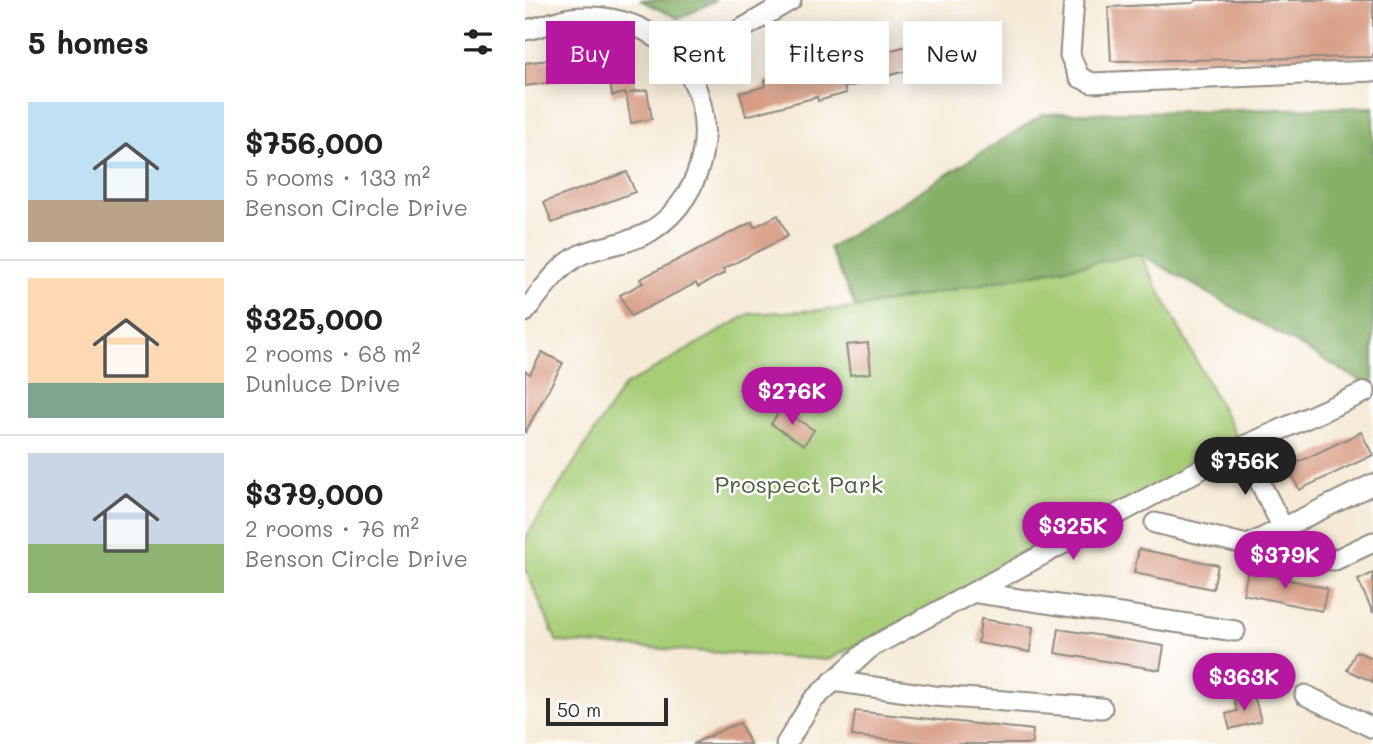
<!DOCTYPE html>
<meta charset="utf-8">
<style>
:root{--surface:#fff;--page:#f6f6f6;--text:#222;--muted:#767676;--line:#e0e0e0;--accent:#b5179e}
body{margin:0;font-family:Mali,sans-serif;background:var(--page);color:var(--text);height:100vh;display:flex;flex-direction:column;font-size:26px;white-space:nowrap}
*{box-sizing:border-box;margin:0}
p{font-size:23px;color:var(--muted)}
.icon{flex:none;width:38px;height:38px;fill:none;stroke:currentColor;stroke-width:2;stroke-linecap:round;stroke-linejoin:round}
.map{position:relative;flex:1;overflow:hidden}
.drawer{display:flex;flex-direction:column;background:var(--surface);width:525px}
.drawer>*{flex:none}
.banner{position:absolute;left:21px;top:21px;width:665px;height:63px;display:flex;gap:14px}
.scale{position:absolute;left:21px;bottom:18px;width:122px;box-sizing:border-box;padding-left:7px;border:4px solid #2b2b2b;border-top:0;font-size:19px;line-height:24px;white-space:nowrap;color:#2b2b2b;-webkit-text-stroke:5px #fff;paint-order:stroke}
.price{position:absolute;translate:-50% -60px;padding:0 16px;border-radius:24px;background:var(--accent);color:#fff;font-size:23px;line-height:46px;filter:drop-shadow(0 2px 4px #0008)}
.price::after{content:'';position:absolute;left:50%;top:42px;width:21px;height:16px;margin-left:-10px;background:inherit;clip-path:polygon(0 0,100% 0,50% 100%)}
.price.current{background:#222;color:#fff}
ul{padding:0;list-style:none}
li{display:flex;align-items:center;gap:21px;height:175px;padding:0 28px}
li+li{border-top:2px solid var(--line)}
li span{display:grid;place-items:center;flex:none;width:196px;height:140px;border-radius:0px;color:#555}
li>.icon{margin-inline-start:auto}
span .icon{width:84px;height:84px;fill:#fffc;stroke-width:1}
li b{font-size:30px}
h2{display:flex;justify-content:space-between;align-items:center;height:84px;padding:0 28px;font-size:30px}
.tag{padding:0 24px;border-radius:0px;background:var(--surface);box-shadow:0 4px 18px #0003;font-size:24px;line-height:63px}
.tag.current{background:var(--accent);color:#fff}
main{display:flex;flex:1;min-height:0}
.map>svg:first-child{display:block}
.green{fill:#a7cd77;stroke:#697c51;stroke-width:2}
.forest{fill:#85b068;stroke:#586e4a;stroke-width:2}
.building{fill:#d99f86}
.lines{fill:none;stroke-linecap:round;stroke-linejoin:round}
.minor-casing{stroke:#908a81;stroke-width:23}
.minor{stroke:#fff;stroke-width:19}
.labels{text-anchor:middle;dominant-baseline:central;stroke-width:5;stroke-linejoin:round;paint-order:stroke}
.park-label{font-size:24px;fill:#505c42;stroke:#fff}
</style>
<main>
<section class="drawer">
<h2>5 homes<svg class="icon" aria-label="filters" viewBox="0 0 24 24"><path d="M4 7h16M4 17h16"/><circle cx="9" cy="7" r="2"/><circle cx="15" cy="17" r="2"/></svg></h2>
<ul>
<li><span style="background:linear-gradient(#bfe0f5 70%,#b9a48a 0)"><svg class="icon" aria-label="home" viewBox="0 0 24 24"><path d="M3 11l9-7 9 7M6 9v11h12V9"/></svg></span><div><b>$756,000</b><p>5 rooms · 133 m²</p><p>Benson Circle Drive</p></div></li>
<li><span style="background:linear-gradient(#ffd9b3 75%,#7fa58c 0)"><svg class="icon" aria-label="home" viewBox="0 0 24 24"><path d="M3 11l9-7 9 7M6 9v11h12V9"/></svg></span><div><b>$325,000</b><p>2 rooms · 68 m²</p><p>Dunluce Drive</p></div></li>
<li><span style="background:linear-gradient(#c9d6e8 65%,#8fb573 0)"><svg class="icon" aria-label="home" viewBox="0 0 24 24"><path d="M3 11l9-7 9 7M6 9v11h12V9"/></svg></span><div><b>$379,000</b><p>2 rooms · 76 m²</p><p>Benson Circle Drive</p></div></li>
</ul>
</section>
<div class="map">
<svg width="848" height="744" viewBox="0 0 848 744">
<rect width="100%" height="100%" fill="#fff"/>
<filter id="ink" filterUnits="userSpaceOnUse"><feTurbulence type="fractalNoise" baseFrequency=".0143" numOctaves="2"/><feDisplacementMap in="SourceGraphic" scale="14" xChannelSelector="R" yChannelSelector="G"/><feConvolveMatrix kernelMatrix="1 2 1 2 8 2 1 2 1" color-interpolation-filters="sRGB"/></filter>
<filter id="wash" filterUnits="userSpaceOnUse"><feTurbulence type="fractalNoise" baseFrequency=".00686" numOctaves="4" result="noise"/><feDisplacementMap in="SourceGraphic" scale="28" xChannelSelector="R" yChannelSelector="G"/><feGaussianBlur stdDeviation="1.57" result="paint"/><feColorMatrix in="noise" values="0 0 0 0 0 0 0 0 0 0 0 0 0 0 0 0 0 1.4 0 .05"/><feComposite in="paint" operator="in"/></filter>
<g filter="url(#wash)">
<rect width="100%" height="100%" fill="#f6ead7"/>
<path class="green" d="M615,254L717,447L303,660L32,642L0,568V539L98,387L224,314L331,308Z"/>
<g class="forest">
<path d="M115,0H191L154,19Z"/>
<path d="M848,107V388L615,254L331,308L304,248L519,114Z"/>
</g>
<g id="blocks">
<g class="building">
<path d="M672,0H848V57L586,61L583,7L668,3Z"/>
<path d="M385,45L391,68L319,88L321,93L293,101L292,97L221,116L215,93L241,86L239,81L359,48L360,52Z"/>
<path d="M80,53L84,74L0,86V63Z"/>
<path d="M105,63L110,92L104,93L122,90L127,119L106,123L101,93L87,96L83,66Z"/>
<path d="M102,172L110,192L27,223L19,202Z"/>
<path d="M253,215L263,236L198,269L200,273L173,287L171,283L106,316L95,295L118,283L115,279L227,222L229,227Z"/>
<path d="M343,343L346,373L325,375L321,345Z"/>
<path d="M17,352L38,363L0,433V371L5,374Z"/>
<path d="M256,409L289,430L279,445L246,424Z"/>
<path d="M836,432L848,455L774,490L763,467Z"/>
<path d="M614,549L693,565L688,589L609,573Z"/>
<path d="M723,571L802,588L797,611L718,594Z"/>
<path d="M848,573V613L833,580Z"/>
<path d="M456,619L508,627L505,652L453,643Z"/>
<path d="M534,629L639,646L635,670L530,653Z"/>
<path d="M831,651L848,659V682L822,670Z"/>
<path d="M729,695L736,721L705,729L701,714L712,711L709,700Z"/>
<path d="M330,711L508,730L507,744H406L327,736Z"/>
<path d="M215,723L225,744H168L201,728Z"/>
</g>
</g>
</g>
<g filter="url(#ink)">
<use href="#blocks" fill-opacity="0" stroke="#908a81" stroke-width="2"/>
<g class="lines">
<g class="minor-casing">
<g id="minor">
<path d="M549,0L545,55L554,77L567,83L848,71"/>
<path d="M0,30C16,28 31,20 46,18C88,13 128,26 155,60C197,114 183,195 126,231C105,244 77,245 55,255C32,267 16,292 0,312"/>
<path d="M157,64L266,0"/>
<path d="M717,447L758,528"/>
<path d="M630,523L781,559L810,560L848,542"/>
<path d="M723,545L848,484"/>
<path d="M453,593L710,631"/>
<path d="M308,681L409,696L577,708"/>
<path d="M780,695L848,728"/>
<path d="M261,744L288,700L345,648L717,447L840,392"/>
</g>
</g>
<use href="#minor" class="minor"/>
</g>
</g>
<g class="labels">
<g class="park-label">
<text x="274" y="483">Prospect Park</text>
</g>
</g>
</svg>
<div class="scale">50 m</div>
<b class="price" style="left:267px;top:427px">$276K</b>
<b class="price current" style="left:720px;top:497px">$756K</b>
<b class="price" style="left:548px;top:562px">$325K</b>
<b class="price" style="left:760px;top:591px">$379K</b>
<b class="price" style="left:719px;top:713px">$363K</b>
<div class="banner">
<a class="tag current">Buy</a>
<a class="tag">Rent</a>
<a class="tag">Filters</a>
<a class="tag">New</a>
</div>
</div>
</main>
